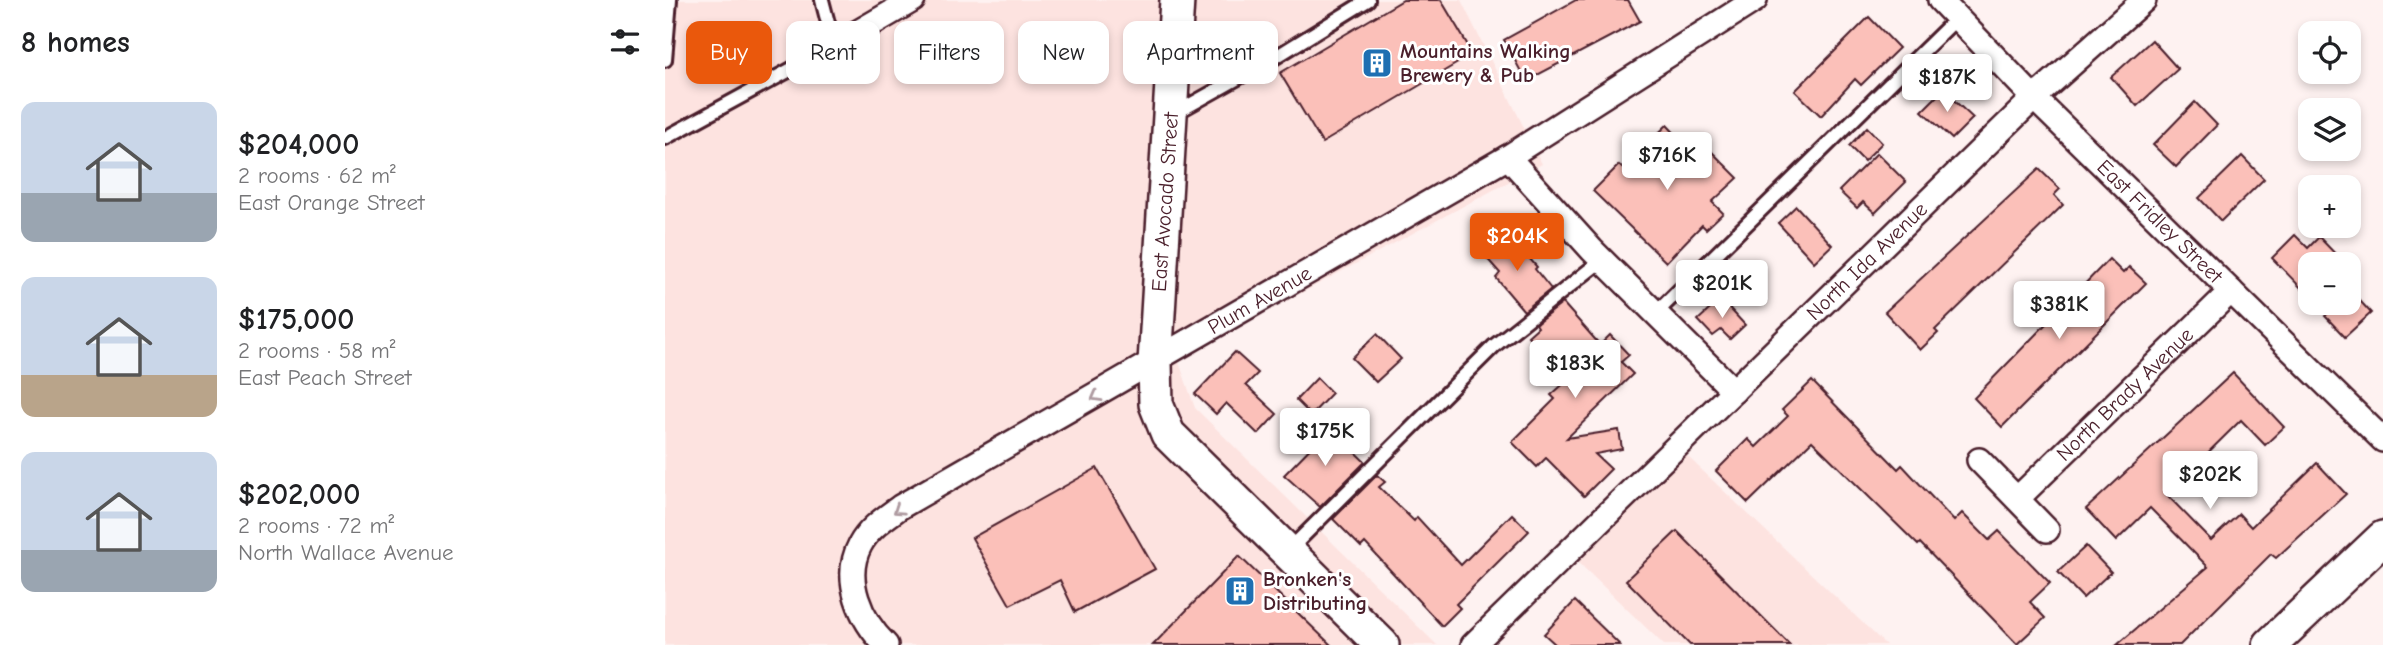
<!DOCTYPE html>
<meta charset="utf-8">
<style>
:root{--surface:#fff;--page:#f2f2f2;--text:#202124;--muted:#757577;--accent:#ea580c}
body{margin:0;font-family:"Comic Neue",sans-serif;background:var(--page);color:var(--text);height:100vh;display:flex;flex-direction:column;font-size:26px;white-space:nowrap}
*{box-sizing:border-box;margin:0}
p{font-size:23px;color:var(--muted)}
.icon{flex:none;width:38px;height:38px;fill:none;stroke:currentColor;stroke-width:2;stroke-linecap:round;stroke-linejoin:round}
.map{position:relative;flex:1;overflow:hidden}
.sheet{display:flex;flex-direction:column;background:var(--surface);width:665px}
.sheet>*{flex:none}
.top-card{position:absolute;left:21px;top:21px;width:665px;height:63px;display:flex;gap:14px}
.buttons{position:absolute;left:1633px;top:21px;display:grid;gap:14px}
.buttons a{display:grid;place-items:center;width:63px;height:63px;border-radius:14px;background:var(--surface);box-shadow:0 4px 10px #0003;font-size:35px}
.price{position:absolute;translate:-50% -60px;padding:0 16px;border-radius:7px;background:#fff;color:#222;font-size:23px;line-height:46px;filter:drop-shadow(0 2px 4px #0008)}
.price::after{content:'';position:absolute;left:50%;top:42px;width:21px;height:16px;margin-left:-10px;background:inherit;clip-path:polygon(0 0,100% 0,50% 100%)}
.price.active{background:var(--accent);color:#fff}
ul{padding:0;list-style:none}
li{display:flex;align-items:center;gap:21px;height:175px;padding:0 21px}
li span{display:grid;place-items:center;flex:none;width:196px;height:140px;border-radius:14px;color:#555}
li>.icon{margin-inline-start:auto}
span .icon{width:84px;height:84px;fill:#fffc;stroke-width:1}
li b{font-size:30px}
h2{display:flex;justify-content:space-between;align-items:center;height:84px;padding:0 21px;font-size:30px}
.chip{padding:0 24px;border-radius:14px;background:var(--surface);box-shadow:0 4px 10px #0003;font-size:24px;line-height:63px}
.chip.active{background:var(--accent);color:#fff}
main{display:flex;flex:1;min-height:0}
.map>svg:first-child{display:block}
.built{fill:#fde3e0}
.building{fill:#fbc0b9;stroke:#4a1f2b;stroke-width:2}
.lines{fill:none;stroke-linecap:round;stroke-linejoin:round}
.lane-casing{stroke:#4a1f2b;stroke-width:18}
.street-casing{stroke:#4a1f2b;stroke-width:28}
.secondary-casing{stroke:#4a1f2b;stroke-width:38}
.lane{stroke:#fff;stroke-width:12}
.street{stroke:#fff;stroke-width:23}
.secondary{stroke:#fff;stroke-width:33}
.oneway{stroke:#ae9aa0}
.labels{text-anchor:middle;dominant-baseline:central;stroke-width:6;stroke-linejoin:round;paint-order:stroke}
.poi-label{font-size:21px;font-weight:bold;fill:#4a1f2b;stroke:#fff;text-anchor:start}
.street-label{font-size:21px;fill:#4a1f2b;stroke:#fff}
</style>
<main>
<section class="sheet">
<h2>8 homes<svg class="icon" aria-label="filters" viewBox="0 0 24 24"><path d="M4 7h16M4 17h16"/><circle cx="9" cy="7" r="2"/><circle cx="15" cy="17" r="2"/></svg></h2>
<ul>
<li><span style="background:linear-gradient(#c9d6e8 65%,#9aa5b1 0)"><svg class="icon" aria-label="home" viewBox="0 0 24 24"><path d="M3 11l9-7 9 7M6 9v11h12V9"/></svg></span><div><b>$204,000</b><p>2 rooms · 62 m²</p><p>East Orange Street</p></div></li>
<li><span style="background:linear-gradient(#c9d6e8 70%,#b9a48a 0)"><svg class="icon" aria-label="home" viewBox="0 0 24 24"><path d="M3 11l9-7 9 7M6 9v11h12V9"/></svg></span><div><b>$175,000</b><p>2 rooms · 58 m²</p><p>East Peach Street</p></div></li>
<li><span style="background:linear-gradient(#c9d6e8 70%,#9aa5b1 0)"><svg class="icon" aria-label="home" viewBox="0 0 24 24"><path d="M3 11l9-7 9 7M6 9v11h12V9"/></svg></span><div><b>$202,000</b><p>2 rooms · 72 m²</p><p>North Wallace Avenue</p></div></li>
</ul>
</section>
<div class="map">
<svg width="1718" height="645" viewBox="0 0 1718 645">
<rect width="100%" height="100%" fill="#fef2f1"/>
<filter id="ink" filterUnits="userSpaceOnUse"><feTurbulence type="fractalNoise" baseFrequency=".0143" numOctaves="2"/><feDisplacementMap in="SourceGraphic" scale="14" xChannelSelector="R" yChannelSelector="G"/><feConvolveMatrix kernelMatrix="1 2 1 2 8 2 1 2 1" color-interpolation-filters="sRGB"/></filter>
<g filter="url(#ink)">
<g class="built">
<path d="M0,0H796L877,164L513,359L530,408L772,645H0Z"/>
<path d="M1021,455L1221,645H999L913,562Z"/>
</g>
<g class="building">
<path d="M738,0H776L808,54L657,143L615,73Z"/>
<path d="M911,0H963L975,21L861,81L839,40Z"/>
<path d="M1204,17L1234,48L1196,85L1190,79L1156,116L1130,91Z"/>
<path d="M1487,40L1513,69L1472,106L1446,77Z"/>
<path d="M1278,90L1308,118L1287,139L1257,111Z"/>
<path d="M1530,102L1552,125L1511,167L1488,145Z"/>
<path d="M1002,125L1034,159L1044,149L1073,178L1047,202L1058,213L1041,229L1037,225L1001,262L928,191L954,165L957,168Z"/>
<path d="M1202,127L1217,143L1199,161L1184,146Z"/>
<path d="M1212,153L1241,182L1210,213L1198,202L1192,208L1174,191Z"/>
<path d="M1577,156L1599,179L1556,221L1534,198Z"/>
<path d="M1374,169L1395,189L1389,195L1398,205L1270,330L1273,333L1255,350L1220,312Z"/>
<path d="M1131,206L1167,245L1149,262L1113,223Z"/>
<path d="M843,234L872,267L870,269L886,289L859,311L831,278L835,273L819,255Z"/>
<path d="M1630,235L1643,248L1654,237L1680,264H1645V297L1607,258Z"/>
<path d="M1444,259L1458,273L1464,267L1481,283L1337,427L1309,398Z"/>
<path d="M1686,291L1706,313L1680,337L1660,316L1674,303H1684Z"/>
<path d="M1056,299L1080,325L1065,339L1056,330L1048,336L1033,320Z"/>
<path d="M898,303L935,345L945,335L964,355L956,362L968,374L902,438L954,430L957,449L930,454L946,469L919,496L881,458L872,467L847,442L890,399L886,395L903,380L863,336L873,327L871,324Z"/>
<path d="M712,334L736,359L711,382L687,358Z"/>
<path d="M570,352L593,373L581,385L612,414L593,434L561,403L551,414L530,394Z"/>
<path d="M1568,373L1619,427L1600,445L1576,420L1501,494L1546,540L1574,514L1586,527L1652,463L1681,494L1611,558L1606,554L1515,645H1452L1543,567L1485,508L1451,541L1421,509Z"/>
<path d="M652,378L667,393L646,415L631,400Z"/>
<path d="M1147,381L1233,469L1237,465L1289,521L1297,513L1324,540L1334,531L1385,583L1365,602L1380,618L1352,644L1255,543L1253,545L1147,441L1083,503L1051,471L1083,439L1091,447L1123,416L1117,410Z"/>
<path d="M665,428L700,462L655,507L619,475Z"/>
<path d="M432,468L490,569L410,612L395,580L345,605L307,538Z"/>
<path d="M712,475L720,482L714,487L749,521L752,517L796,565L847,514L864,531L791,604L795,608L777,626L700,543L696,547L668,519Z"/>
<path d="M1012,531L1125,645H1025L961,580Z"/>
<path d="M1421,546L1446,572L1418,598L1393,572Z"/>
<path d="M574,556L666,645H488Z"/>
<path d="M910,601L955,645H891L879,634Z"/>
</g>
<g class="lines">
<g class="lane-casing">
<g id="lane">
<path d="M0,60L5,0"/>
<path d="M507,115L609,58L703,0"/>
<path d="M0,138L169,46L157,0"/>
<path d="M991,313L1291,19"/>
<path d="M624,550L829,346L937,260"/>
</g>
</g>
<g class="street-casing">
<g id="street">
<path id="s1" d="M1275,0L1369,98L1718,440"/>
<path d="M169,46L248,0"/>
<path d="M843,157L927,250L1069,391"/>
<path d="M1314,460L1382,530"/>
<path id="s2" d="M1353,498L1566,291"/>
<path id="s3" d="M221,645C196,621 177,579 195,545C204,528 220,518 235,507L843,157L1090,0"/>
<path id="s4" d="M808,645L1369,98L1479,0"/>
</g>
</g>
<g class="secondary-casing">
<g id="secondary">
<path d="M512,0L490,363L491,404L503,434L717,645"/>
<path d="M1605,645L1718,538"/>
</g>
</g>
<use href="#lane" class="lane"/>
<use href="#street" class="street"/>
<use href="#secondary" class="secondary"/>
</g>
<defs><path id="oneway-chevron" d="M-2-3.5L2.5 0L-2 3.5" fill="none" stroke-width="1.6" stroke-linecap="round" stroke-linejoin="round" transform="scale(1.75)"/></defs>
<g class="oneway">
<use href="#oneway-chevron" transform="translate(431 397) rotate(151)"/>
<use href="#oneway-chevron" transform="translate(233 510) rotate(146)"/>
</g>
</g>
<defs>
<g id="building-square" transform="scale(1.575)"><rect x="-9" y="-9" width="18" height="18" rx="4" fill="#1f6fb2" stroke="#fff"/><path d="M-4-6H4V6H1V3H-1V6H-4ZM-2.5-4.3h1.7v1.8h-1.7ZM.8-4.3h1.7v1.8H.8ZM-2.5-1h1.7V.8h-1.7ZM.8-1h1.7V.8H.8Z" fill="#fff"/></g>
</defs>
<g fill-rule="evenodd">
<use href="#building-square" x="712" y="63"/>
<use href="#building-square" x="575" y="591"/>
</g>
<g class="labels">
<g class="poi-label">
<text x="735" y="51">Mountains Walking<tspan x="735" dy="24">Brewery &amp; Pub</tspan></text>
<text x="598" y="579">Bronken's<tspan x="598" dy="24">Distributing</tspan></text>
</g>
<g class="street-label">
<text transform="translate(500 202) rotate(-86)">East Avocado Street</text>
<text stroke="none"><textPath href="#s1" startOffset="312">East Fridley Street</textPath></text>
<text stroke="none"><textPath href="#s4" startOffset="550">North Ida Avenue</textPath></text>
<text stroke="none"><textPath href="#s3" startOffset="581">Plum Avenue</textPath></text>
<text stroke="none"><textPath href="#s2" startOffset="149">North Brady Avenue</textPath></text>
</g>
</g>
</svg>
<div class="buttons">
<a><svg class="icon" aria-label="locate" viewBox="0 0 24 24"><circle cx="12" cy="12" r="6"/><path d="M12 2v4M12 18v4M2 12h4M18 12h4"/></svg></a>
<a><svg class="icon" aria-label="layers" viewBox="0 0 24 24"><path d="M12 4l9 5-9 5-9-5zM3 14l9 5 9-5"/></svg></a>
<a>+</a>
<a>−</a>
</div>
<b class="price" style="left:1282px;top:114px">$187K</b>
<b class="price" style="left:1002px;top:192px">$716K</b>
<b class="price active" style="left:852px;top:273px">$204K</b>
<b class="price" style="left:1057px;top:320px">$201K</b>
<b class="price" style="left:1394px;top:341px">$381K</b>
<b class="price" style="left:910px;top:400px">$183K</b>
<b class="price" style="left:660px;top:468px">$175K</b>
<b class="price" style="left:1545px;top:511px">$202K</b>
<div class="top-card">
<a class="chip active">Buy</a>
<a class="chip">Rent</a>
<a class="chip">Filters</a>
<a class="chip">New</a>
<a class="chip">Apartment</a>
</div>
</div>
</main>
